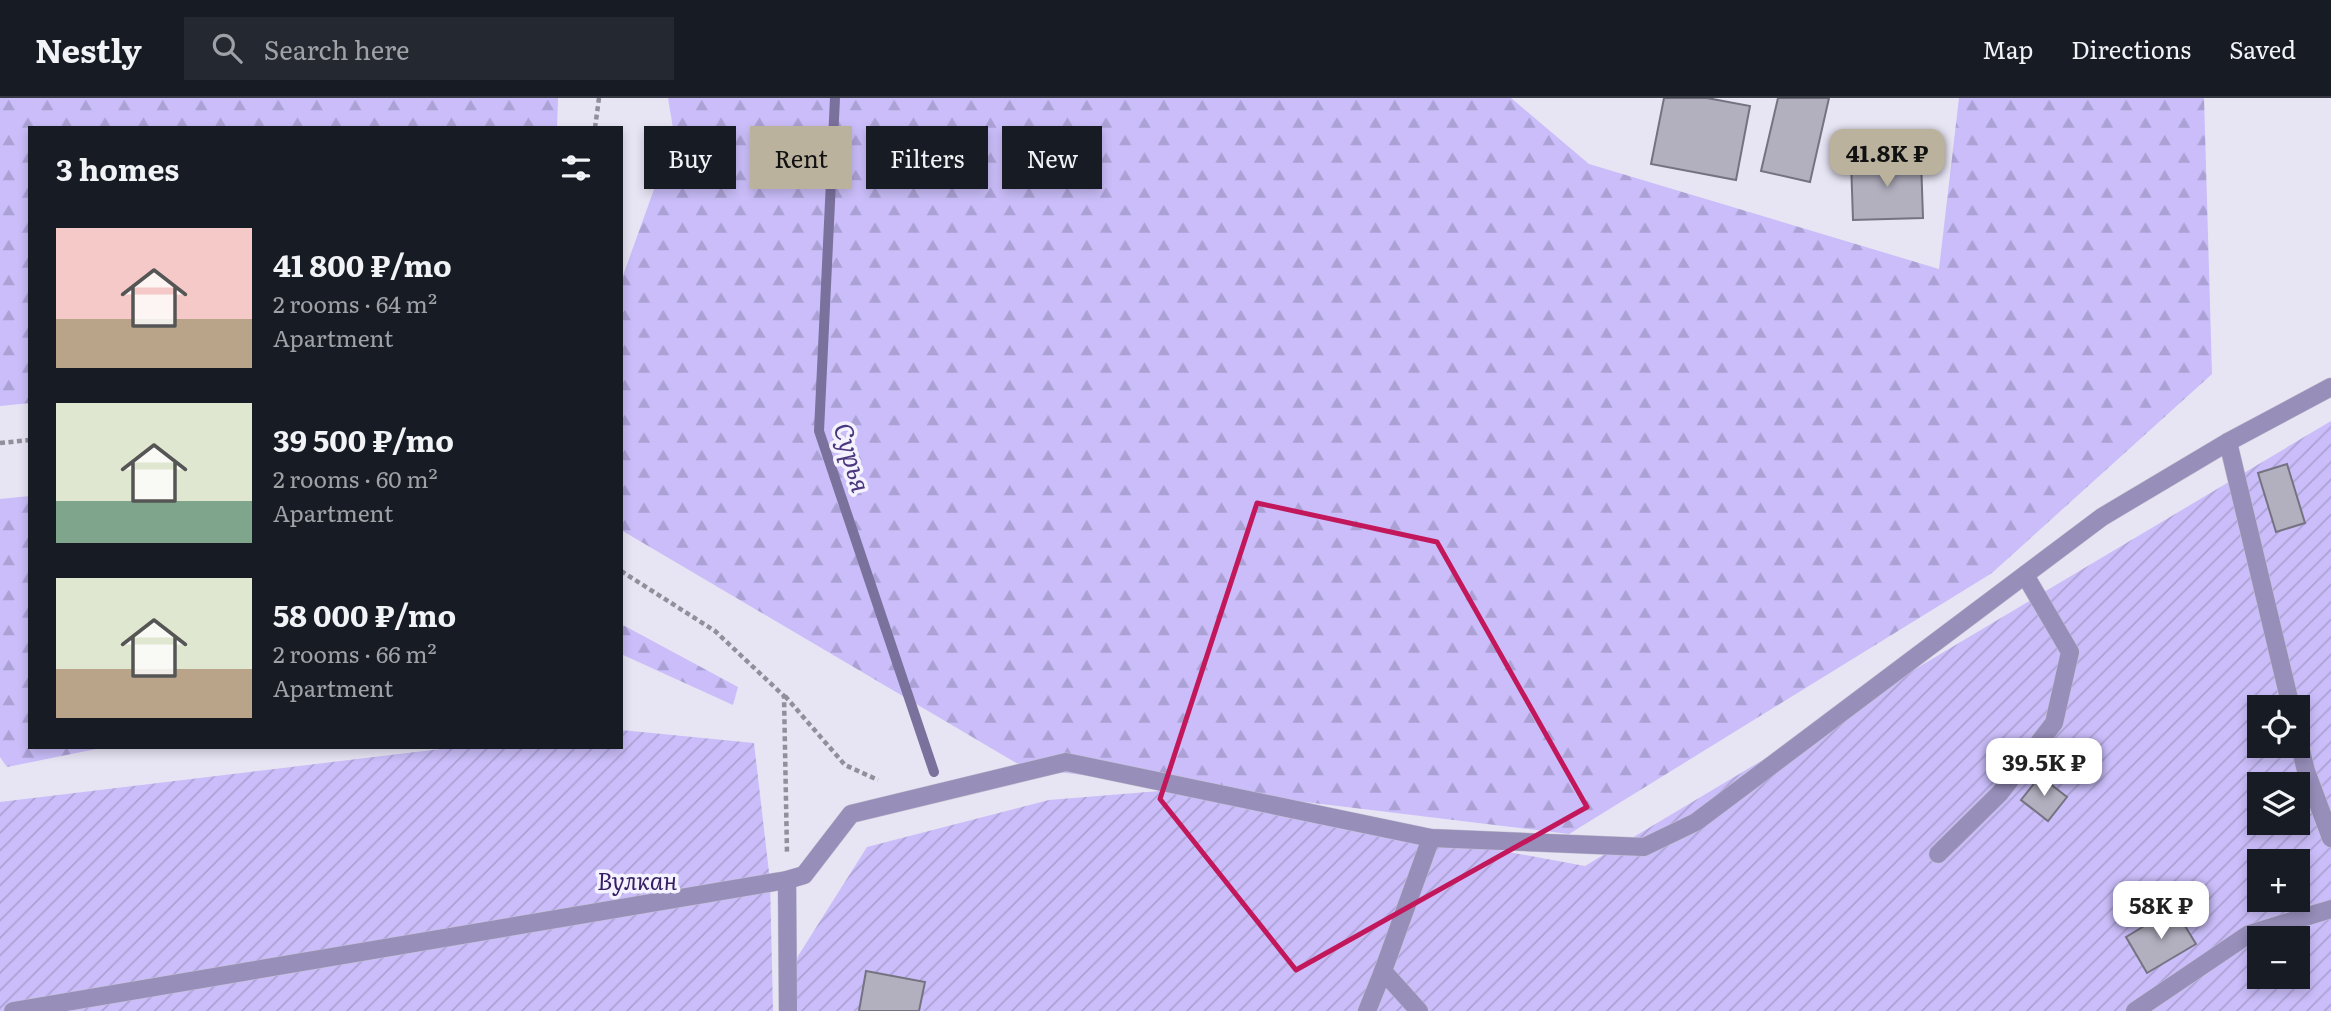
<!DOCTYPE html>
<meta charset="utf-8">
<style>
:root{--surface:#171b24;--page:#242831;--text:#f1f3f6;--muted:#9ea1a6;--line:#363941;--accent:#bbb29e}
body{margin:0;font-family:Literata,serif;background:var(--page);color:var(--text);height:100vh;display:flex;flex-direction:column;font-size:26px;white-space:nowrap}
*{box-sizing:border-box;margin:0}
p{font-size:23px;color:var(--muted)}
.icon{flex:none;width:38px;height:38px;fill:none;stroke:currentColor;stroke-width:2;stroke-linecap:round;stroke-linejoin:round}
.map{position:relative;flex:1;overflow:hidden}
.drawer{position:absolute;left:28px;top:28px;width:595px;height:623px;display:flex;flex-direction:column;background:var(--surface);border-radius:0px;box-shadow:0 4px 10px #0003}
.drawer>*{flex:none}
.banner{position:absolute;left:644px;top:28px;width:665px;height:63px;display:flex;gap:14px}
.controls{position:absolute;left:2247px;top:597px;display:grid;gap:14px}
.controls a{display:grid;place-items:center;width:63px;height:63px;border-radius:0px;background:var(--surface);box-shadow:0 4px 10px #0003;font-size:35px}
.price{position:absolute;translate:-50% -60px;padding:0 16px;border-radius:14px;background:#fff;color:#222;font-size:23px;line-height:46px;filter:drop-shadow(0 2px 4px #0008)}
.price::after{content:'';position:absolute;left:50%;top:42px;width:21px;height:16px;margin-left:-10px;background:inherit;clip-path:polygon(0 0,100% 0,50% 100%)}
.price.on{background:var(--accent);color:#111}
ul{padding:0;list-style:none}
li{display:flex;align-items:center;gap:21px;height:175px;padding:0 28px}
li span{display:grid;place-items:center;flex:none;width:196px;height:140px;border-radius:0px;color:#555}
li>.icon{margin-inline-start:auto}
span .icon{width:84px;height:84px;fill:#fffc;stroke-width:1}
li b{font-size:30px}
h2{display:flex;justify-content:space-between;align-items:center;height:84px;padding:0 28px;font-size:30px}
.pill{padding:0 24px;border-radius:0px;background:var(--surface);box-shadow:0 4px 10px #0003;font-size:24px;line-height:63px}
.pill.on{background:var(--accent);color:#111}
header{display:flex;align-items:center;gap:42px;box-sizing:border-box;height:98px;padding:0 35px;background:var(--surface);border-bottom:2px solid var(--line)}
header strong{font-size:33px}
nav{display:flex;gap:38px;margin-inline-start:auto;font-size:24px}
.search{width:490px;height:63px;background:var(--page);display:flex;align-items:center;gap:18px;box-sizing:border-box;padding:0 24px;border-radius:0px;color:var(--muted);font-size:26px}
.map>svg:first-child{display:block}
.forest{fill:url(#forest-firs)}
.garden{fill:url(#garden-furrows);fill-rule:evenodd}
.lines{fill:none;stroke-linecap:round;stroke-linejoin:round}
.stream{stroke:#7a719c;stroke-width:10}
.building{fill:#b2afbf;stroke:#757381;stroke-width:2}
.minor-casing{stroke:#c5c2d0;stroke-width:19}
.path{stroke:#918f9a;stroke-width:4.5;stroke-dasharray:5 3.5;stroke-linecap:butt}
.minor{stroke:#978eba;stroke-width:18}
.marked{fill:none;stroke:#c2185b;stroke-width:5;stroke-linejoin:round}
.labels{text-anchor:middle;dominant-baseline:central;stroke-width:7;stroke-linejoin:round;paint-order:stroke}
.park-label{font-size:24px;font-style:italic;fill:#351e63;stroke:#f4f2ff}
.water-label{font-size:26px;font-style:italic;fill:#4b377e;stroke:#f4f2ff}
</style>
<header>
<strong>Nestly</strong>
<div class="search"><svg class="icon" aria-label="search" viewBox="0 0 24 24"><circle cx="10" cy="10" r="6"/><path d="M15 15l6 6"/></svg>Search here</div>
<nav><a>Map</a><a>Directions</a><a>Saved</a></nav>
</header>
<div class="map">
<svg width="2331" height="913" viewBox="0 0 2331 913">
<defs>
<pattern id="forest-firs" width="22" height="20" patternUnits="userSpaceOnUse" patternTransform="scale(1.75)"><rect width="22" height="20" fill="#cabdf9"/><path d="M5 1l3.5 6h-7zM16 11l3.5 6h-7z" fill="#aca1d5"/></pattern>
<pattern id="garden-furrows" width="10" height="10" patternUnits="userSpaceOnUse" patternTransform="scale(1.75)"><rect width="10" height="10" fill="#cabdf9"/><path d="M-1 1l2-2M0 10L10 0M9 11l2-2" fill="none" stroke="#aca1d5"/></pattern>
</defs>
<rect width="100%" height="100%" fill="#e7e4f4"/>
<g class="forest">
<path d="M0,0H558L557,30H30V305L0,308Z"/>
<path d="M668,0H1511L1589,66L1939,171L1959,0H2204L2212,276L1992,475L1569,736L1025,670L621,432V183L674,36Z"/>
<path d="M30,398V649H106L7,669L0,659V401Z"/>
<path d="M621,526L738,589L733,607L621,556Z"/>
</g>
<g class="garden">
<path d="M2331,323V913H786L798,858L867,749L1049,702L1172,692L1585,768ZM2259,609H2298V648H2259ZM2259,686H2298V724H2259ZM2259,763H2298V802H2259ZM2259,840H2298V878H2259Z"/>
<path d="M621,632L754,645L770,783L773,913H0V704L457,649H621Z"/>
</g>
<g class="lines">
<path class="stream" d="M835,0L819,333L934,674"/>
</g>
<g class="building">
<path d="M1664,0H1707L1750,8L1736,82L1651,66Z"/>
<path d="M1778,0H1829L1810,84L1761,73Z"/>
<path d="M1921,61L1923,120L1853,122L1851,63Z"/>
<path d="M2287,366L2305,425L2276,434L2258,375Z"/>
<path d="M2040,678L2067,699L2048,723L2021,702Z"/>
<path d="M2174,810L2196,846L2147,875L2126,839Z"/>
<path d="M866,873L925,884L919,913H859Z"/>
</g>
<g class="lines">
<g class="minor-casing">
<g id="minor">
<path d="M2228,344L2291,609"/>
<path d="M2298,640L2306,673L2331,740"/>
<path d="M1938,756L2000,695L2054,625L2070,554L2025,477"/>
<path d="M787,782L788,913"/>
<path d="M13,913L787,782L804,777L851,716L1066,664L1431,740L1644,749L1696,724L2102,419L2228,344L2331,289"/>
<path d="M1367,913L1383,873"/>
<path d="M1419,913L1383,873L1431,740"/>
<path d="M2135,913L2249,836L2331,811"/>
</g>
</g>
<g class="path">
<path d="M595,30L599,0"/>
<path d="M0,345L30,342"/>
<path d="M621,473L715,533L784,598L787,755"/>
<path d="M785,598L845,667L878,682"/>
</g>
<use href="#minor" class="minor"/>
</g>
<path class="marked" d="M1257,405L1437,444L1587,709L1296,872L1160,701Z"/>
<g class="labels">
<g class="park-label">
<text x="637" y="781">Вулкан</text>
</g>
<g class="water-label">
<text transform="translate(854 359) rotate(74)">Сурья</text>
</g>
</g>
</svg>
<div class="controls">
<a><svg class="icon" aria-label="locate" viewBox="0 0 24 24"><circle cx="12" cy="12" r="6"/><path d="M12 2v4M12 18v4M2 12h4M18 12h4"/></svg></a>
<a><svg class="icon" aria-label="layers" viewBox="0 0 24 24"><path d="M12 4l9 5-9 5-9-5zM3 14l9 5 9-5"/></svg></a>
<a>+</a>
<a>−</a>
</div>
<b class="price on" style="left:1887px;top:91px">41.8K ₽</b>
<b class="price" style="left:2044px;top:700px">39.5K ₽</b>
<b class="price" style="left:2161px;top:843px">58K ₽</b>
<div class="banner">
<a class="pill">Buy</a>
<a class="pill on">Rent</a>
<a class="pill">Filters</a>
<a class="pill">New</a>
</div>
<section class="drawer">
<h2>3 homes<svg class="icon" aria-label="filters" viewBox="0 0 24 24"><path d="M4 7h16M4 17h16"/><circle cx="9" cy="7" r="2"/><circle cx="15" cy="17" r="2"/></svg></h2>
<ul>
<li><span style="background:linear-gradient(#f6c9c9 65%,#b9a48a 0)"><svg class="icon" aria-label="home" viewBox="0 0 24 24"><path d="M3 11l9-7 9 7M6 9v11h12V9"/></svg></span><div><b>41 800 ₽/mo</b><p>2 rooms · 64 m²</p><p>Apartment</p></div></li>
<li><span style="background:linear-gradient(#dfe7d0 70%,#7fa58c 0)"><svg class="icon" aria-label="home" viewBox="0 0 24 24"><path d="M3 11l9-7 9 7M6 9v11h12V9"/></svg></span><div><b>39 500 ₽/mo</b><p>2 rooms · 60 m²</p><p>Apartment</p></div></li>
<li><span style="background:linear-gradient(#dfe7d0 65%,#b9a48a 0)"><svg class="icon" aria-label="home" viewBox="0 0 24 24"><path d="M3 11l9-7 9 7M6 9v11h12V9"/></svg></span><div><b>58 000 ₽/mo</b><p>2 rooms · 66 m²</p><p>Apartment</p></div></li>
</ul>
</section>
</div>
